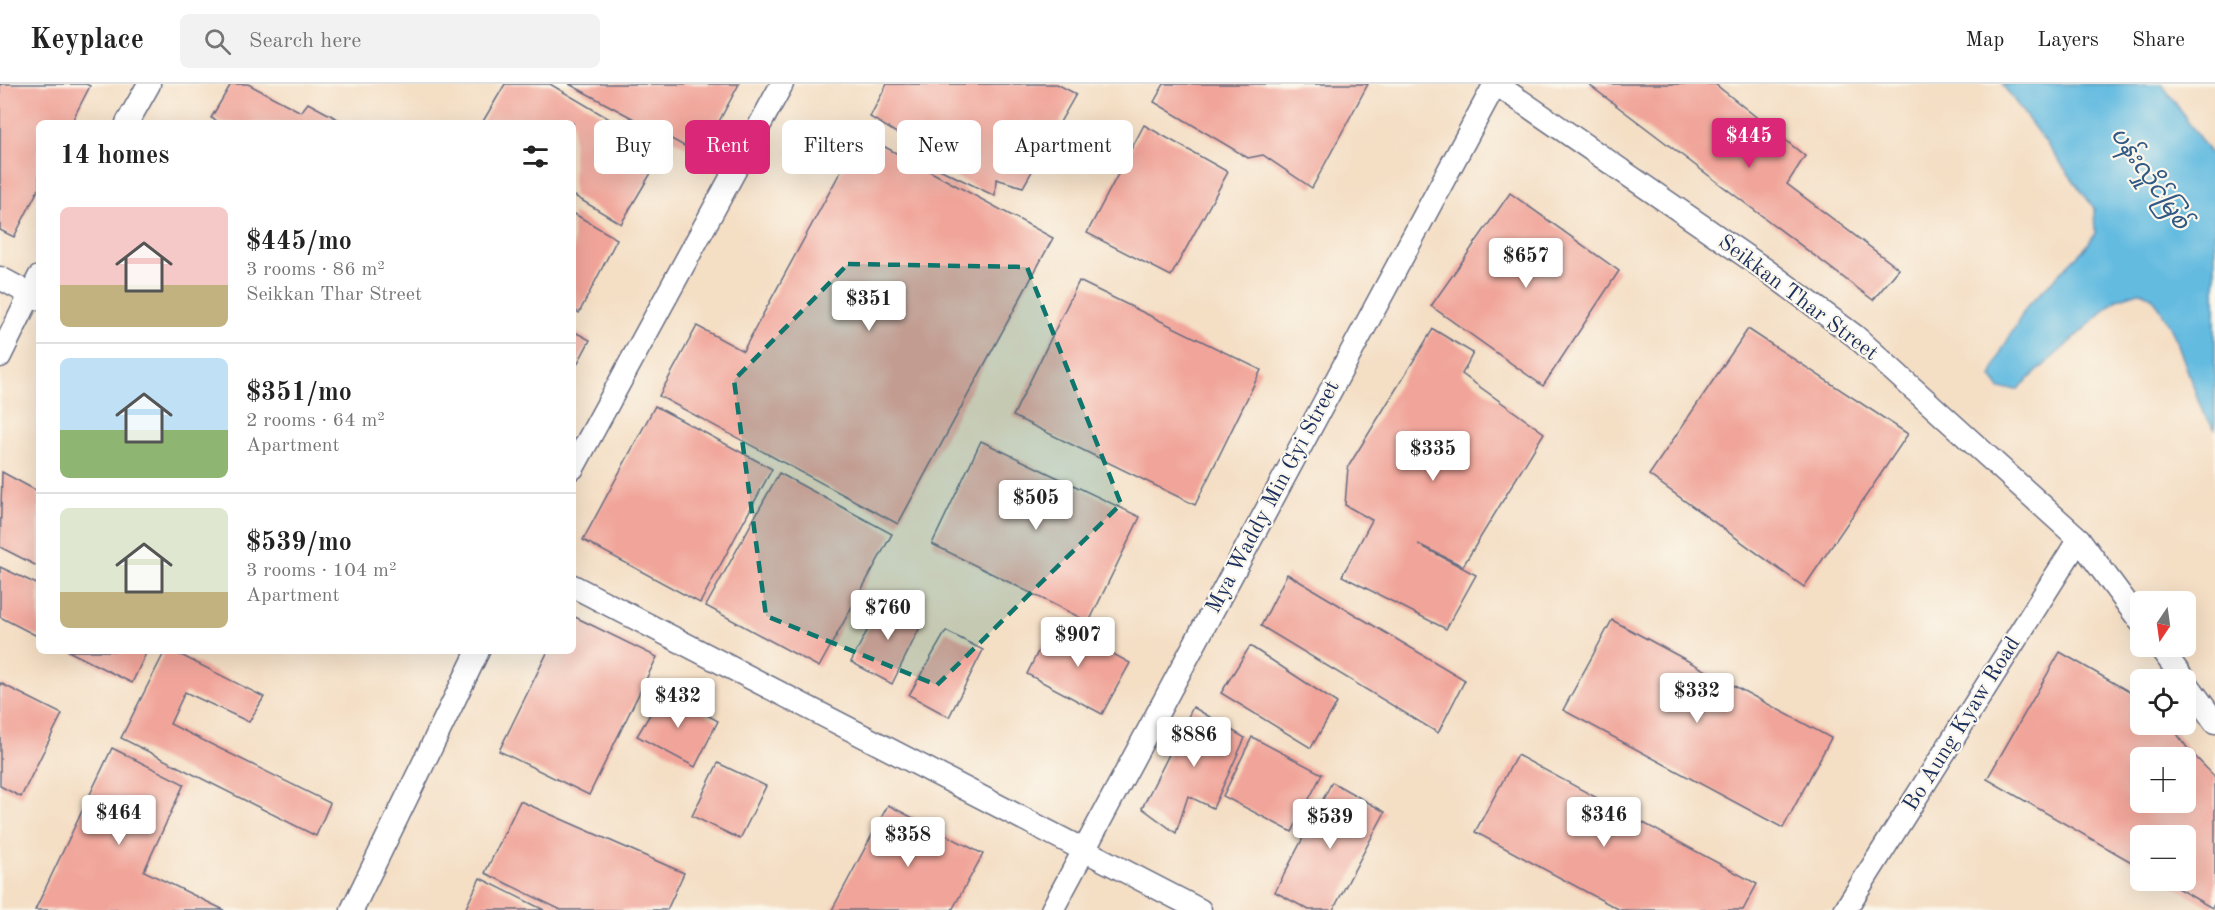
<!DOCTYPE html>
<meta charset="utf-8">
<style>
:root{--surface:#fff;--page:#f2f2f2;--text:#222;--muted:#767676;--line:#e0e0e0;--accent:#db2777}
body{margin:0;font-family:"Old Standard TT","Noto Sans Myanmar",serif;background:var(--page);color:var(--text);height:100vh;display:flex;flex-direction:column;font-size:22px;white-space:nowrap}
*{box-sizing:border-box;margin:0}
p{font-size:20px;color:var(--muted)}
.icon{flex:none;width:33px;height:33px;fill:none;stroke:currentColor;stroke-width:2;stroke-linecap:round;stroke-linejoin:round}
.map{position:relative;flex:1;overflow:hidden}
.panel{position:absolute;left:36px;top:36px;width:540px;height:534px;display:flex;flex-direction:column;background:var(--surface);border-radius:9px;box-shadow:0 6px 24px #0002}
.panel>*{flex:none}
.banner{position:absolute;left:594px;top:36px;width:570px;height:54px;display:flex;gap:12px}
.needle{width:39px;rotate:193deg}
.tools{position:absolute;left:2130px;top:507px;display:grid;gap:12px}
.tools a{display:grid;place-items:center;width:66px;height:66px;border-radius:9px;background:var(--surface);box-shadow:0 6px 24px #0002;font-size:30px}
.price{position:absolute;translate:-50% -51px;padding:0 14px;border-radius:6px;background:#fff;color:#222;font-size:20px;line-height:39px;filter:drop-shadow(0 2px 3px #0008)}
.price::after{content:'';position:absolute;left:50%;top:36px;width:18px;height:14px;margin-left:-9px;background:inherit;clip-path:polygon(0 0,100% 0,50% 100%)}
.price.active{background:var(--accent);color:#fff}
ul{padding:0;list-style:none}
li{display:flex;align-items:center;gap:18px;height:150px;padding:0 24px}
li+li{border-top:2px solid var(--line)}
li span{display:grid;place-items:center;flex:none;width:168px;height:120px;border-radius:9px;color:#555}
li>.icon{margin-inline-start:auto}
span .icon{width:72px;height:72px;fill:#fffc;stroke-width:1}
li b{font-size:26px}
h2{display:flex;justify-content:space-between;align-items:center;height:72px;padding:0 24px;font-size:26px}
.pill{padding:0 21px;border-radius:9px;background:var(--surface);box-shadow:0 6px 24px #0002;font-size:21px;line-height:54px}
.pill.active{background:var(--accent);color:#fff}
header{display:flex;align-items:center;gap:36px;box-sizing:border-box;height:84px;padding:0 30px;background:var(--surface);border-bottom:2px solid var(--line)}
header strong{font-size:28px}
nav{display:flex;gap:33px;margin-inline-start:auto;font-size:21px}
.search{width:420px;height:54px;background:var(--page);display:flex;align-items:center;gap:15px;box-sizing:border-box;padding:0 21px;border-radius:9px;color:var(--muted);font-size:22px}
.map>svg:first-child{display:block}
.water{fill:#63bbe0;stroke:#3f759f;stroke-width:1.5}
.building{fill:#f1a59a;fill-rule:evenodd}
.lines{fill:none;stroke-linecap:round;stroke-linejoin:round}
.minor-casing{stroke:#676c82;stroke-width:25}
.minor{stroke:#fff;stroke-width:22}
.marked{fill:#0f766e;fill-opacity:0.2;stroke:#0f766e;stroke-width:4.5;stroke-dasharray:12 8;stroke-linejoin:round}
.labels{text-anchor:middle;dominant-baseline:central;stroke-width:4.5;stroke-linejoin:round;paint-order:stroke}
.street-label{font-size:22px;fill:#1b2f5e;stroke:#fbf7ec}
.water-label{font-size:24px;font-style:italic;fill:#315985;stroke:#fbf7ec}
</style>
<header>
<strong>Keyplace</strong>
<div class="search"><svg class="icon" aria-label="search" viewBox="0 0 24 24"><circle cx="10" cy="10" r="6"/><path d="M15 15l6 6"/></svg>Search here</div>
<nav><a>Map</a><a>Layers</a><a>Share</a></nav>
</header>
<div class="map">
<svg width="2215" height="826" viewBox="0 0 2215 826">
<rect width="100%" height="100%" fill="#fbf7ec"/>
<filter id="ink" filterUnits="userSpaceOnUse"><feTurbulence type="fractalNoise" baseFrequency=".0167" numOctaves="2"/><feDisplacementMap in="SourceGraphic" scale="12" xChannelSelector="R" yChannelSelector="G"/><feConvolveMatrix kernelMatrix="1 2 1 2 8 2 1 2 1" color-interpolation-filters="sRGB"/></filter>
<filter id="wash" filterUnits="userSpaceOnUse"><feTurbulence type="fractalNoise" baseFrequency=".008" numOctaves="4" result="noise"/><feDisplacementMap in="SourceGraphic" scale="24" xChannelSelector="R" yChannelSelector="G"/><feGaussianBlur stdDeviation="1.35" result="paint"/><feColorMatrix in="noise" values="0 0 0 0 0 0 0 0 0 0 0 0 0 0 0 0 0 1.4 0 .05"/><feComposite in="paint" operator="in"/></filter>
<g filter="url(#wash)">
<rect width="100%" height="100%" fill="#f4dec4"/>
<path class="water" d="M2002,0H2162L2215,76V345L2203,329L2176,255L2165,233L2153,214L2142,207L2117,215L2018,305H2000L1991,293L2002,266L2027,222L2087,162L2095,149L2094,124Z"/>
<g id="blocks">
<g class="building">
<path d="M0,0H86L90,2L71,39H39V104L14,153L0,146Z"/>
<path d="M231,0H248L301,28L308,19L345,39H221L211,34Z"/>
<path d="M505,0H550L664,67L621,140L573,111V39H482Z"/>
<path d="M569,0H739L701,71Z"/>
<path d="M887,0H1057L1076,10L1023,103L996,95L995,112L927,79L930,69L870,33Z"/>
<path d="M1164,0H1368L1312,104L1263,71L1248,74L1154,18Z"/>
<path d="M1588,0H1715L1805,72L1787,100L1899,185L1873,216Z"/>
<path d="M1144,41L1228,88L1171,192L1087,149Z"/>
<path d="M861,50L1053,154L898,440L659,312L697,242L743,267Z"/>
<path d="M1510,109L1619,187L1543,302L1431,222Z"/>
<path d="M573,129L617,155L579,229L573,225Z"/>
<path d="M1079,197L1261,286L1195,421L1013,332Z"/>
<path d="M1433,245L1473,269L1462,290L1544,349L1463,482L1418,460L1476,491L1446,545L1342,492L1372,436L1345,421L1348,383Z"/>
<path d="M1748,245L1908,350L1804,503L1649,391Z"/>
<path d="M573,247L590,256L573,288Z"/>
<path d="M655,322L772,385L700,519L583,456Z"/>
<path d="M981,357L1140,433L1089,538L932,460Z"/>
<path d="M2,388L39,408V483L0,463Z"/>
<path d="M779,389L892,450L819,583L706,522Z"/>
<path d="M0,483L39,501V553L0,533Z"/>
<path d="M1287,490L1465,596L1438,649L1261,542Z"/>
<path d="M884,514L924,535L892,600L851,578Z"/>
<path d="M573,532L657,573L589,711L499,667L548,567H573Z"/>
<path d="M1612,536L1831,654L1783,744L1563,626Z"/>
<path d="M1053,537L1130,579L1102,630L1027,590Z"/>
<path d="M946,547L983,566L949,633L909,611Z"/>
<path d="M1250,562L1337,619L1311,664L1221,609Z"/>
<path d="M68,567H147L132,599Z"/>
<path d="M165,567H173L264,613L249,638L185,608L170,640L330,719L316,752L121,654Z"/>
<path d="M2060,568L2140,614V640H2170L2188,665L2215,693V819L2212,824L2163,796H2186V752H2140V783L1987,695ZM2140,674H2186V718H2140Z"/>
<path d="M0,599L62,630L21,713L0,702Z"/>
<path d="M664,607L718,637L695,683L637,652Z"/>
<path d="M1193,623L1245,654L1213,724L1188,712L1176,749L1142,724Z"/>
<path d="M1252,653L1322,690L1292,748L1223,712Z"/>
<path d="M112,664L184,700L144,787L224,826H35Z"/>
<path d="M1517,671L1757,800L1743,826H1620L1475,748Z"/>
<path d="M718,679L766,702L740,755L692,732Z"/>
<path d="M1332,698L1385,728L1333,826H1309L1275,808Z"/>
<path d="M520,717L684,789L667,826H561L485,789Z"/>
<path d="M888,721L983,770L952,826H832Z"/>
<path d="M480,794L544,826H465Z"/>
</g>
</g>
</g>
<g filter="url(#ink)">
<use href="#blocks" fill-opacity="0" stroke="#676c82" stroke-width="1.5"/>
<g class="lines">
<g class="minor-casing">
<g id="minor">
<path d="M1496,0L1766,186L1855,252L2079,455L2140,537"/>
<path d="M127,39L149,0"/>
<path d="M0,194L39,215"/>
<path d="M0,272L39,193"/>
<path d="M573,384L782,0"/>
<path d="M573,502L1200,826"/>
<path d="M2159,562L2184,596"/>
<path d="M2186,598L2215,638"/>
<path d="M352,826L478,567"/>
<path d="M1052,826L1495,0"/>
<path d="M1845,826L2079,455"/>
</g>
</g>
<use href="#minor" class="minor"/>
</g>
</g>
<path class="marked" d="M848,180L1027,183L1121,420L937,601L766,532L734,296Z"/>
<g class="labels">
<g class="street-label">
<text transform="translate(1798 214) rotate(37)">Seikkan Thar Street</text>
<text transform="translate(1273 413) rotate(-62)">Mya Waddy Min Gyi Street</text>
<text transform="translate(1962 640) rotate(-58)">Bo Aung Kyaw Road</text>
</g>
<g class="water-label">
<text transform="translate(2149 95) rotate(55)">ပန်းလှိုင်မြစ်</text>
</g>
</g>
</svg>
<div class="tools">
<a><svg class="needle" viewBox="-14 -14 28 28"><path d="M0-13l5 13h-10z" fill="#e53935"/><path d="M0 13l5-13h-10z" fill="#767676"/></svg></a>
<a><svg class="icon" aria-label="locate" viewBox="0 0 24 24"><circle cx="12" cy="12" r="6"/><path d="M12 2v4M12 18v4M2 12h4M18 12h4"/></svg></a>
<a>+</a>
<a>−</a>
</div>
<b class="price active" style="left:1749px;top:85px">$445</b>
<b class="price" style="left:1526px;top:205px">$657</b>
<b class="price" style="left:869px;top:248px">$351</b>
<b class="price" style="left:1433px;top:398px">$335</b>
<b class="price" style="left:1036px;top:447px">$505</b>
<b class="price" style="left:888px;top:557px">$760</b>
<b class="price" style="left:1078px;top:584px">$907</b>
<b class="price" style="left:1697px;top:640px">$332</b>
<b class="price" style="left:678px;top:645px">$432</b>
<b class="price" style="left:1194px;top:684px">$886</b>
<b class="price" style="left:119px;top:762px">$464</b>
<b class="price" style="left:1604px;top:764px">$346</b>
<b class="price" style="left:1330px;top:766px">$539</b>
<b class="price" style="left:908px;top:784px">$358</b>
<div class="banner">
<a class="pill">Buy</a>
<a class="pill active">Rent</a>
<a class="pill">Filters</a>
<a class="pill">New</a>
<a class="pill">Apartment</a>
</div>
<section class="panel">
<h2>14 homes<svg class="icon" aria-label="filters" viewBox="0 0 24 24"><path d="M4 7h16M4 17h16"/><circle cx="9" cy="7" r="2"/><circle cx="15" cy="17" r="2"/></svg></h2>
<ul>
<li><span style="background:linear-gradient(#f6c9c9 65%,#c2b280 0)"><svg class="icon" aria-label="home" viewBox="0 0 24 24"><path d="M3 11l9-7 9 7M6 9v11h12V9"/></svg></span><div><b>$445/mo</b><p>3 rooms · 86 m²</p><p>Seikkan Thar Street</p></div></li>
<li><span style="background:linear-gradient(#bfe0f5 60%,#8fb573 0)"><svg class="icon" aria-label="home" viewBox="0 0 24 24"><path d="M3 11l9-7 9 7M6 9v11h12V9"/></svg></span><div><b>$351/mo</b><p>2 rooms · 64 m²</p><p>Apartment</p></div></li>
<li><span style="background:linear-gradient(#dfe7d0 70%,#c2b280 0)"><svg class="icon" aria-label="home" viewBox="0 0 24 24"><path d="M3 11l9-7 9 7M6 9v11h12V9"/></svg></span><div><b>$539/mo</b><p>3 rooms · 104 m²</p><p>Apartment</p></div></li>
</ul>
</section>
</div>
